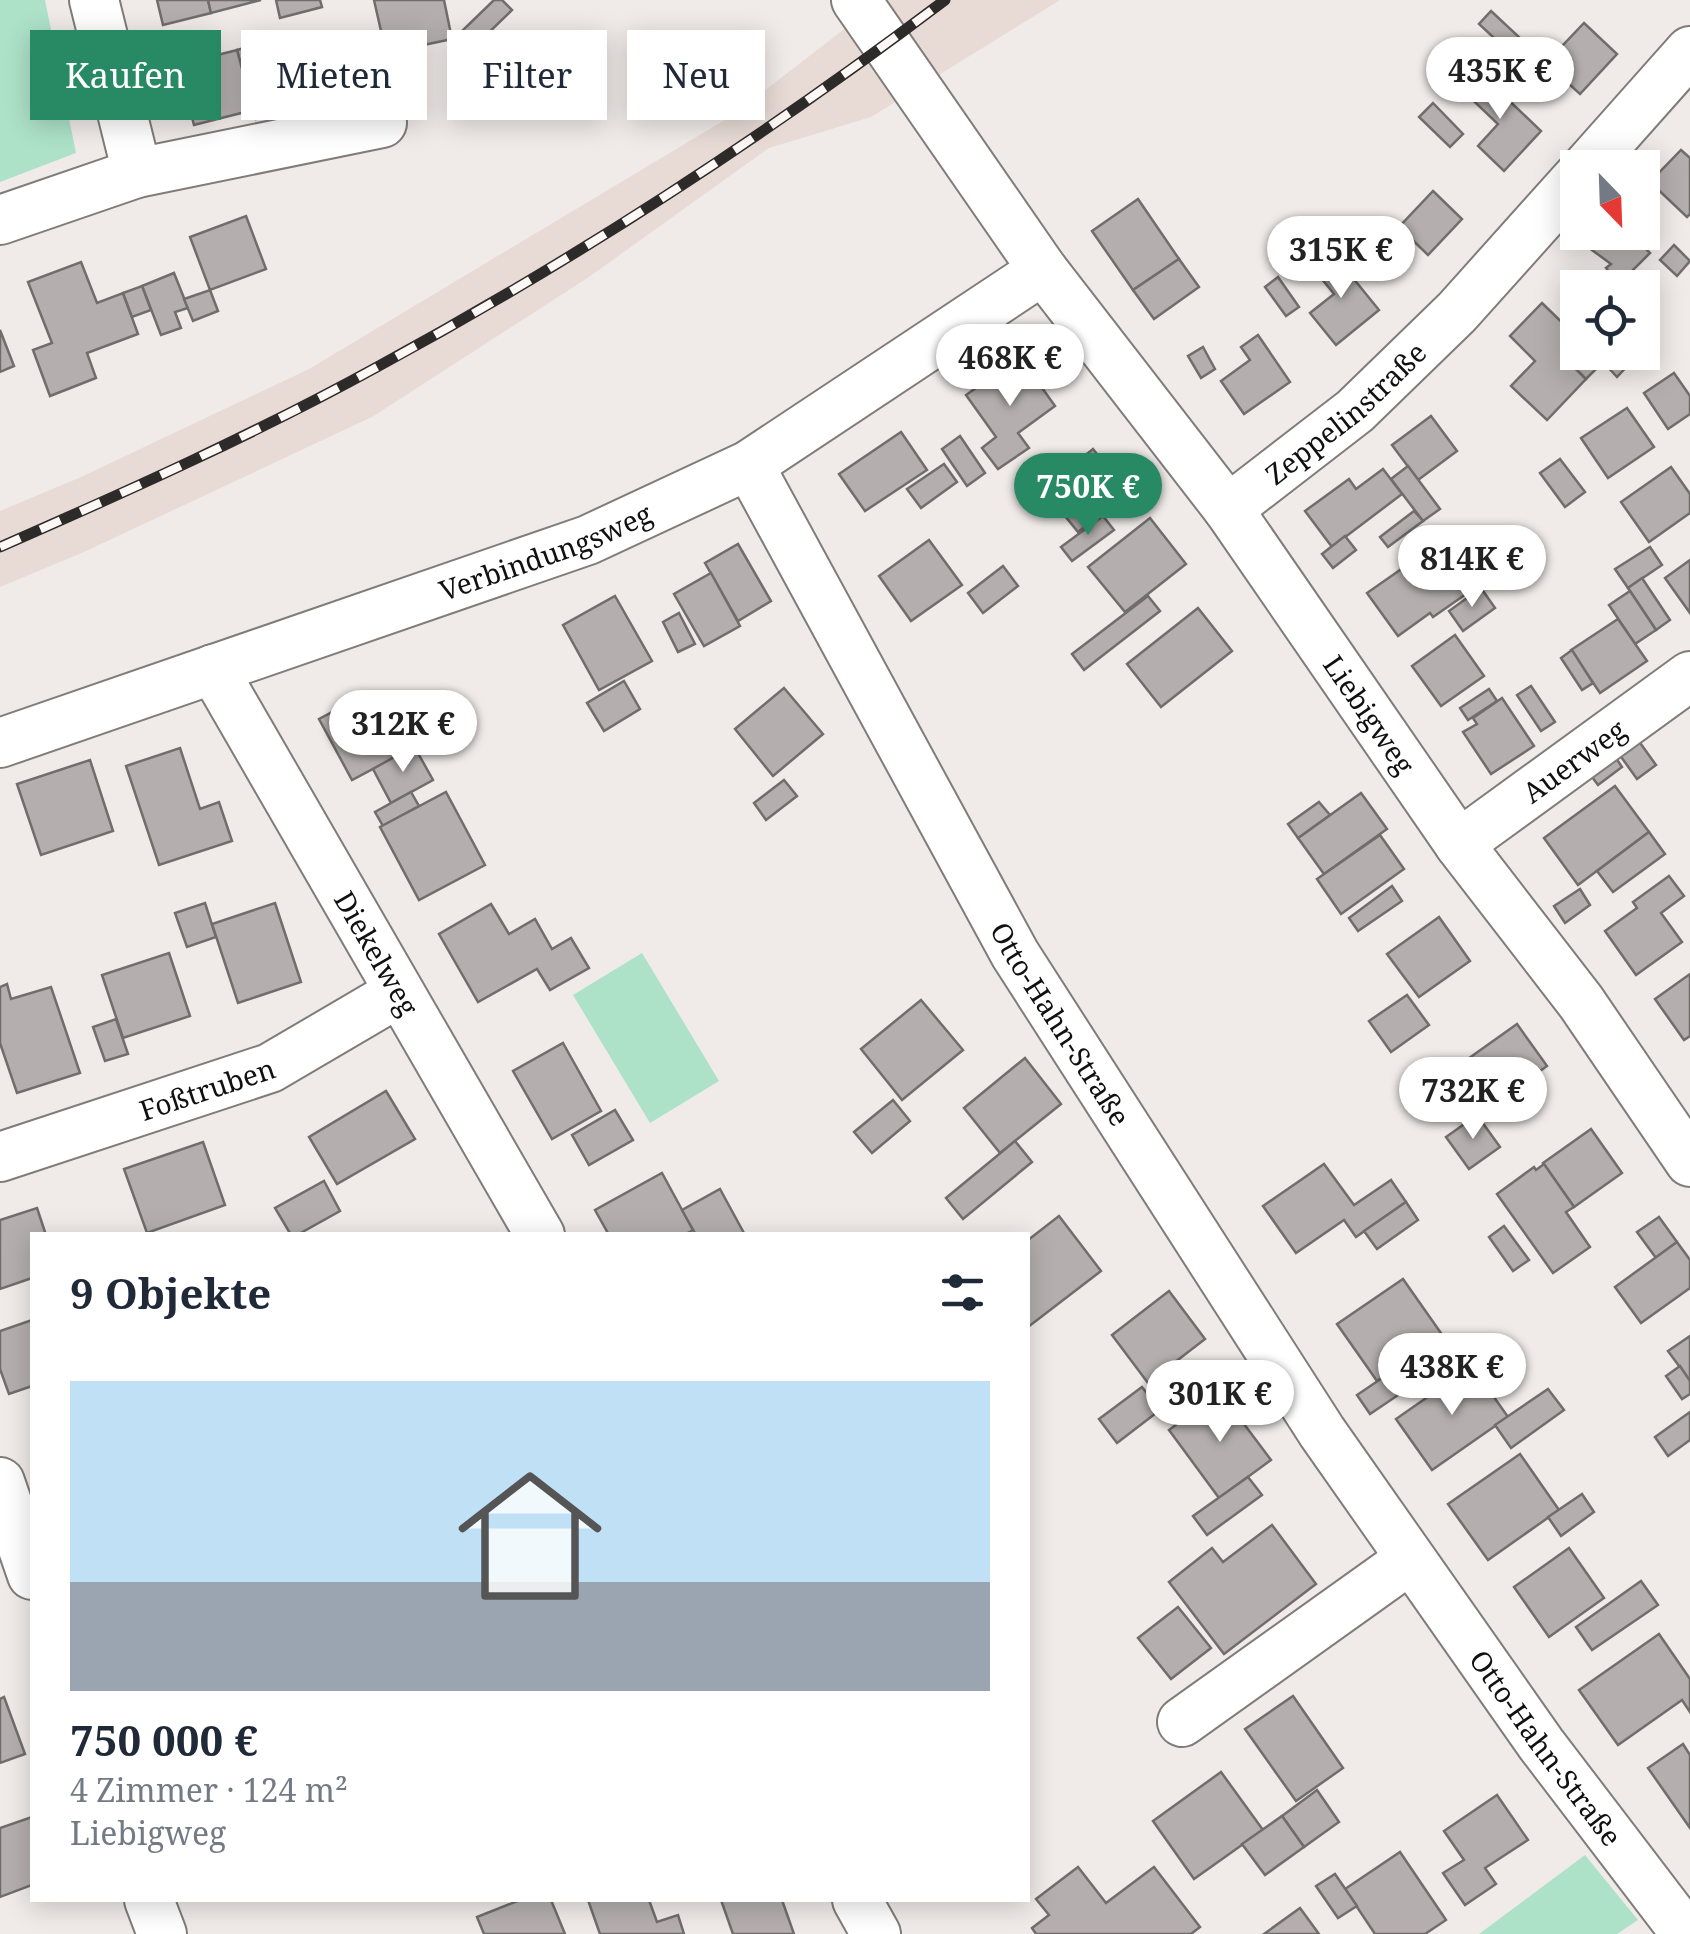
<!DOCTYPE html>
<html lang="de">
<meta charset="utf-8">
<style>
:root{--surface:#fff;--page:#f6f6f7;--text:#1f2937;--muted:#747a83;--accent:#278a64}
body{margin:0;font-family:"Noto Serif",serif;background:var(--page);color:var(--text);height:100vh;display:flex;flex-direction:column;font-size:38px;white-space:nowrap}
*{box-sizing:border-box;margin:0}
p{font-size:32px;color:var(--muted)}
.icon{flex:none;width:55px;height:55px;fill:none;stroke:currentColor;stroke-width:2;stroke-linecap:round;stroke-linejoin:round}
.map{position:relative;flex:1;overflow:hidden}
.side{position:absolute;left:30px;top:1232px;width:1000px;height:670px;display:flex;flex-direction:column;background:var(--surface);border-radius:0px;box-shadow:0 5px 25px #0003}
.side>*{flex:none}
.hud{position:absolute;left:30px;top:30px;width:1000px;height:90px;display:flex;gap:20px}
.needle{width:65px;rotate:157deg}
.buttons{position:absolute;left:1560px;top:150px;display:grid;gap:20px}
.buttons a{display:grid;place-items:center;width:100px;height:100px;border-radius:0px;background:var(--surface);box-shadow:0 5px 25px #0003;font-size:50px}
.price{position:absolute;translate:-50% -85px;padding:0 22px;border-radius:35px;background:#fff;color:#222;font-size:32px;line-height:65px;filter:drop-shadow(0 2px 5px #0008)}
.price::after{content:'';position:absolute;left:50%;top:60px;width:30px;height:22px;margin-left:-15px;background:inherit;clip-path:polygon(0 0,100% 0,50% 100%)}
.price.on{background:var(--accent);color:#fff}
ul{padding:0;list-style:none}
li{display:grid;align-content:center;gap:20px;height:530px;padding:0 40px}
li span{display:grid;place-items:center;height:310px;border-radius:0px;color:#555}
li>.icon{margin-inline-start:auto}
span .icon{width:180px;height:180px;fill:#fffc;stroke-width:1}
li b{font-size:42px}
h2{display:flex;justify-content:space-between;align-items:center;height:120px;padding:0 40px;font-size:42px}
.chip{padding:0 35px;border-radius:0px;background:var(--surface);box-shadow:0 5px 25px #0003;font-size:35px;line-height:90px}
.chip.on{background:var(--accent);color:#fff}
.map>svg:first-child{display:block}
.built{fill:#e8dbd6}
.green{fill:#ade2c8}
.building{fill:#b4afae;stroke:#716d6b;stroke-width:2.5}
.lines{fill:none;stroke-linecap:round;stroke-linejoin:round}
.minor-casing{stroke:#807c7a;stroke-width:52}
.minor{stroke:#fff;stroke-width:48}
.rail-casing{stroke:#2d2a2a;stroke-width:11}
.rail{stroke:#fdf8f6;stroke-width:8;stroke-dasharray:22;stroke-linecap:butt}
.labels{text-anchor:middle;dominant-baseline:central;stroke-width:8;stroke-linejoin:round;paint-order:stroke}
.street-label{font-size:28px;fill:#110f0f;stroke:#fdf8f6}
</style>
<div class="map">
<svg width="1690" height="1934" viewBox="0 0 1690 1934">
<rect width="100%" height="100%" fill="#f0ebe9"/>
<path class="built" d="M882,0H1060L871,117L769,148L589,277L372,417L84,552L0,587V511L81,477L309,369L733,115Z"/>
<g class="green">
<path d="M0,0H45L76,153L0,182Z"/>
<path d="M642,953L719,1081L650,1123L573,995Z"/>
<path d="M1585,1855L1638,1920L1617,1934H1479Z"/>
</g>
<g class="building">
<path d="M157,0H208L211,13L163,25Z"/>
<path d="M208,0H261L211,13Z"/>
<path d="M276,0H320L322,7L280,18Z"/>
<path d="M374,0H444L452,39L386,53Z"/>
<path d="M494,0H502L512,10L476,45L462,31Z"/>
<path d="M1491,11L1535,52L1523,65L1479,24Z"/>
<path d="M1584,23L1617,54L1580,94L1546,63Z"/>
<path d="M292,35L311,104L256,119L237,50Z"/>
<path d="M1498,42L1523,65L1514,74L1489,50Z"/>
<path d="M237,50L253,110L194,125L178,65Z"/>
<path d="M351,51L361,88L320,99L310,62Z"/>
<path d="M1476,69L1541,131L1504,171L1478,146L1498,124L1459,87Z"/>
<path d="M1433,103L1463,134L1450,147L1419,117Z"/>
<path d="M1681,150L1690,158V214L1687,217L1650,182Z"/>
<path d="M1433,191L1462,219L1428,255L1399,227Z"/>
<path d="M1138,199L1179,259L1133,290L1092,231Z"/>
<path d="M246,216L266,269L210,290L190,237Z"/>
<path d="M1610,232H1629L1650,253L1620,283L1606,268L1611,264L1592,250Z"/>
<path d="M1674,245L1690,261L1677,276L1660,260Z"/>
<path d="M1331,251L1379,310L1336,345L1310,313L1334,294L1312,267Z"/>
<path d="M1179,259L1199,287L1154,319L1133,290Z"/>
<path d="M81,262L97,303L123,293L138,334L87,353L96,378L50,396L33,350L52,343L28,282Z"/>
<path d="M174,273L188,308L175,312L181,328L161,335L142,286Z"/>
<path d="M1278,277L1299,307L1286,316L1265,287Z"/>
<path d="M142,286L151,310L132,317L123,293Z"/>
<path d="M210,290L218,311L193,321L184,299Z"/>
<path d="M1542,303L1578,338V352L1568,361L1586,379L1547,420L1511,386L1535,361L1510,336Z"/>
<path d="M0,330L14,366L0,372Z"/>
<path d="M1258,335L1290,382L1244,414L1221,381L1250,360L1241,347Z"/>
<path d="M1203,347L1215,369L1201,378L1188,356Z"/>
<path d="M1578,352H1625L1633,360L1617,377L1603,362L1586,379L1568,361Z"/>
<path d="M1020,357L1055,406L1018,433L1029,448L998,469L982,448L996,437L966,395Z"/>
<path d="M1674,373L1690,396V414L1668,429L1644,393Z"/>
<path d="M1627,408L1654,447L1608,478L1581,438Z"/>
<path d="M1431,416L1457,451L1418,480L1392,445Z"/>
<path d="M901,432L927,470L865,511L839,474Z"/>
<path d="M960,436L985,473L967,486L942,449Z"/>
<path d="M1093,449L1128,493L1078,532L1043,489Z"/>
<path d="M1560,459L1585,492L1565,507L1540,473Z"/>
<path d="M944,464L957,482L921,508L907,489Z"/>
<path d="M1408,466L1440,509L1423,521L1391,479Z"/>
<path d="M1671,467L1690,494V513L1649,542L1621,502Z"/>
<path d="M1383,469L1402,494L1332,547L1305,511L1349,479L1356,489Z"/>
<path d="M1414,511L1423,521L1388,547L1380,537Z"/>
<path d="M1103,516L1114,530L1072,561L1061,547Z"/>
<path d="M1150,518L1186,564L1125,612L1088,567Z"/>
<path d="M1345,536L1356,550L1333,568L1322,554Z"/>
<path d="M929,540L962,585L911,621L879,576Z"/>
<path d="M1483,543L1502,569L1433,617L1430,613L1398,636L1367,593L1410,563L1425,585Z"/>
<path d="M738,544L771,601L738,621L705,563Z"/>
<path d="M1650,547L1662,565L1628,588L1615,569Z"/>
<path d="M1690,560V613L1665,578Z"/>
<path d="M1003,566L1018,586L983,613L968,593Z"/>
<path d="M711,573L740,626L704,646L674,594Z"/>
<path d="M1642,578L1670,620L1656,630L1628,588Z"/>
<path d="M1481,588L1495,608L1463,631L1449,611Z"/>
<path d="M1630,591L1656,630L1635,644L1609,605Z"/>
<path d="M615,596L652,661L599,690L563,625Z"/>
<path d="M1148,596L1160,611L1084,670L1072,654Z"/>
<path d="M1198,608L1232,651L1161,707L1127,664Z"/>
<path d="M679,613L695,644L678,652L663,622Z"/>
<path d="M1618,619L1647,661L1600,693L1571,650Z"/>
<path d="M1455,635L1484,676L1441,706L1412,666Z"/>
<path d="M1572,650L1593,683L1582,690L1561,658Z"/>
<path d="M624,681L640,709L604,731L587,703Z"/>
<path d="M1531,686L1555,722L1541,731L1517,695Z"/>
<path d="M784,688L823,734L773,776L735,729Z"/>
<path d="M1489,689L1497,701L1468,720L1460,708Z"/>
<path d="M370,692L403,753L352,780L319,719Z"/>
<path d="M1502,698L1534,746L1491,774L1463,732L1477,724L1473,718Z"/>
<path d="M1633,733L1656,765L1637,779L1614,747Z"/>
<path d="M414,746L433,780L391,803L373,769Z"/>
<path d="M180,748L200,809L219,802L232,841L159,865L126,766Z"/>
<path d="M1609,748L1622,767L1598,785L1584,766Z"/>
<path d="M90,760L113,831L41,855L17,784Z"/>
<path d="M784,780L797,796L766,820L754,803Z"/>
<path d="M1615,786L1649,832L1578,885L1544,838Z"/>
<path d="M411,792L419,806L383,826L375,812Z"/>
<path d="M446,792L485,865L419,900L380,827Z"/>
<path d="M1361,793L1387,829L1324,874L1298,838Z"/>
<path d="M1319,802L1330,815L1298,838L1288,824Z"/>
<path d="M1649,832L1665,854L1613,892L1597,871Z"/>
<path d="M1380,835L1404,869L1341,914L1317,879Z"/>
<path d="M1669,876L1684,896L1661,913L1682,942L1636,975L1605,931L1637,908L1633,902Z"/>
<path d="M1392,886L1402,901L1358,931L1349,918Z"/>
<path d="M1580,889L1590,905L1565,923L1554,906Z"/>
<path d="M205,903L216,937L187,947L175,913Z"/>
<path d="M275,903L301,982L238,1003L212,924Z"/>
<path d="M491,904L509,934L535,919L552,949L571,938L589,968L550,990L537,969L478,1002L439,934Z"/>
<path d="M1439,917L1470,961L1419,997L1387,954Z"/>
<path d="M169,953L190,1016L123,1038L102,975Z"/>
<path d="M1690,974V1036L1684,1040L1655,999Z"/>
<path d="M7,984L11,999L51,987L80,1073L17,1093L0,1043V987Z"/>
<path d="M1407,995L1429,1025L1391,1052L1369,1021Z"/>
<path d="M921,1000L963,1050L902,1100L861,1049Z"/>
<path d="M116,1019L128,1054L105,1061L93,1027Z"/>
<path d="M1517,1024L1547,1066L1496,1103L1465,1061Z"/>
<path d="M563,1043L601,1111L552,1139L513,1071Z"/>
<path d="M1025,1058L1061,1104L1000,1153L964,1108Z"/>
<path d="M386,1091L415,1139L337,1184L309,1137Z"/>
<path d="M893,1100L910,1121L872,1153L854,1132Z"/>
<path d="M615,1110L633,1140L589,1165L572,1135Z"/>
<path d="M1477,1115L1500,1147L1469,1169L1446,1137Z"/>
<path d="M1591,1129L1622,1173L1574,1207L1543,1163Z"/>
<path d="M1015,1141L1032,1162L963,1219L946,1198Z"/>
<path d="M203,1142L225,1205L147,1233L124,1169Z"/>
<path d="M1324,1164L1354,1205L1391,1180L1406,1202L1356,1237L1344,1220L1296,1253L1263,1206Z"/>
<path d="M1544,1164L1574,1207L1566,1212L1590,1247L1553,1273L1497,1194L1534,1167L1536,1170Z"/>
<path d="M662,1173L693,1230L684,1235H609L595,1210Z"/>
<path d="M324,1181L340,1211L297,1235H291L275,1208Z"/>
<path d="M720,1189L745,1235H696L682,1210Z"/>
<path d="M1406,1202L1418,1220L1377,1249L1364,1231Z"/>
<path d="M37,1208L46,1235H32V1278L0,1289V1220Z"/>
<path d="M1059,1216L1101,1271L1028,1327V1240Z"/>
<path d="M1659,1217L1677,1242L1656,1258L1637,1232Z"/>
<path d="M1504,1226L1529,1260L1513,1271L1489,1237Z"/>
<path d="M1677,1242L1690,1260V1288L1641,1323L1615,1287Z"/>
<path d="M1403,1279L1443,1336L1377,1381L1337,1324Z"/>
<path d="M1169,1291L1205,1339L1148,1383L1112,1335Z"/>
<path d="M32,1320V1386L9,1394L0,1369V1331Z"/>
<path d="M1690,1336V1381L1668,1351Z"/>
<path d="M1472,1366L1508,1417L1432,1470L1396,1419Z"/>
<path d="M1680,1366L1690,1381V1394L1682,1399L1666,1376Z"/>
<path d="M1397,1368L1410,1387L1370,1414L1357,1395Z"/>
<path d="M1142,1387L1160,1410L1117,1443L1099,1419Z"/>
<path d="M1548,1389L1564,1410L1511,1448L1495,1425Z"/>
<path d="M1220,1392L1271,1460L1219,1498L1169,1430Z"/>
<path d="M1690,1412V1440L1668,1456L1655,1437Z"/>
<path d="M1520,1454L1559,1510L1488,1560L1448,1504Z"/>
<path d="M1248,1477L1262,1495L1207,1535L1193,1516Z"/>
<path d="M1582,1494L1594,1512L1561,1536L1548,1517Z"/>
<path d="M1272,1525L1316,1584L1224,1654L1169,1582L1212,1548L1223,1562Z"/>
<path d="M1569,1548L1604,1598L1549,1637L1514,1587Z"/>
<path d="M1641,1581L1658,1605L1592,1650L1576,1627Z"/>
<path d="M1178,1607L1211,1648L1171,1679L1138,1638Z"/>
<path d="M1659,1634L1690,1679V1712L1682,1700L1618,1745L1579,1690Z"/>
<path d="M1293,1696L1343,1768L1296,1801L1245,1729Z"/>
<path d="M4,1697L25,1754L0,1763V1699Z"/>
<path d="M1683,1744L1690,1755V1828L1648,1768Z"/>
<path d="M1221,1772L1263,1830L1194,1879L1153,1821Z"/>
<path d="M1317,1790L1339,1822L1304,1847L1282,1816Z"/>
<path d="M1497,1795L1528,1840L1485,1868L1496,1884L1465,1905L1443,1873L1464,1860L1444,1831Z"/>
<path d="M1282,1816L1304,1847L1265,1875L1242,1844Z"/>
<path d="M32,1817V1885L0,1897V1828Z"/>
<path d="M1400,1852L1446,1920L1425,1934H1375L1345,1889Z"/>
<path d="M1078,1867L1106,1903L1154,1867L1200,1927L1191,1934H1036L1032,1928L1049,1915L1036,1899Z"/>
<path d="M1335,1874L1357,1906L1338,1918L1316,1886Z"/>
<path d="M520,1900H551L565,1934H484L477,1917Z"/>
<path d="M588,1900H649L657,1922L678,1915L684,1934H600Z"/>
<path d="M721,1900H782L794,1934H733Z"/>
<path d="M1300,1908L1319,1934H1264Z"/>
</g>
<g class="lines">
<g class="minor-casing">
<g id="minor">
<path id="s1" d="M856,0L1043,270L1228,509L1459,844L1581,1002L1690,1162"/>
<path d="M1586,168L1690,51"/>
<path d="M137,173L382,123"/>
<path d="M0,220L137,173L94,0"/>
<path id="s2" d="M749,465L1015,954L1322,1432L1541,1744L1686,1934"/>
<path id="s3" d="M1228,509L1355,411L1457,312L1578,177"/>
<path id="s4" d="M213,669L540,1235"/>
<path id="s5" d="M0,743L588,540L749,465L1043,270"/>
<path id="s6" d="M1459,844L1690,676"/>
<path id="s7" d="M0,1157L270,1068L398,993"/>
<path d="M0,1482L32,1575"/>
<path d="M1182,1722L1409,1560"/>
<path d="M149,1900L162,1934"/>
<path d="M857,1900L876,1934"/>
</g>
</g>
<use href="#minor" class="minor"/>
<g class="rail-casing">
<path id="rail" d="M0,547C128,491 255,434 377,367C575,260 765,136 945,0"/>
</g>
<use href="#rail" class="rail"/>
</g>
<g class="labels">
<g class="street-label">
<text stroke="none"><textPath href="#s3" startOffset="152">Zeppelinstraße</textPath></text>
<text stroke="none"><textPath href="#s5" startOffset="578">Verbindungsweg</textPath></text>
<text stroke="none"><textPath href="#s1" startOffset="880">Liebigweg</textPath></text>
<text stroke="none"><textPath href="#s6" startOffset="142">Auerweg</textPath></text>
<text stroke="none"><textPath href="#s4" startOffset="328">Diekelweg</textPath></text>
<text stroke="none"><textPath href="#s2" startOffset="640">Otto-Hahn-Straße</textPath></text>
<text stroke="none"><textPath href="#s7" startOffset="218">Foßtruben</textPath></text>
<text stroke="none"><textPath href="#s2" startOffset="1512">Otto-Hahn-Straße</textPath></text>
</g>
</g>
</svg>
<div class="buttons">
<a><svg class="needle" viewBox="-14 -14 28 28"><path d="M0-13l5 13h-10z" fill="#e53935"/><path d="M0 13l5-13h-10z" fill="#747a83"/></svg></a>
<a><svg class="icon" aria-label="locate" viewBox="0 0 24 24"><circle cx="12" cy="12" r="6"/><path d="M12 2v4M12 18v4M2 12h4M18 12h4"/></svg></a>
</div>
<b class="price" style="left:1500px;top:122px">435K €</b>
<b class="price" style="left:1341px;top:301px">315K €</b>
<b class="price" style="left:1010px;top:409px">468K €</b>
<b class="price on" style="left:1088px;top:538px">750K €</b>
<b class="price" style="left:1472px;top:610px">814K €</b>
<b class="price" style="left:403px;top:775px">312K €</b>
<b class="price" style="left:1473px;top:1142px">732K €</b>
<b class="price" style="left:1452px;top:1418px">438K €</b>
<b class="price" style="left:1220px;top:1445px">301K €</b>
<div class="hud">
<a class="chip on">Kaufen</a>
<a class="chip">Mieten</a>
<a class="chip">Filter</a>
<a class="chip">Neu</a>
</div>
<section class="side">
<h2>9 Objekte<svg class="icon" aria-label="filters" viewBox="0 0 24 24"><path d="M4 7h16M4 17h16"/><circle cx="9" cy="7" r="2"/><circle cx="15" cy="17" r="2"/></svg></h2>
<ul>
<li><span style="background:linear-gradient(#bfe0f5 65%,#9aa5b1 0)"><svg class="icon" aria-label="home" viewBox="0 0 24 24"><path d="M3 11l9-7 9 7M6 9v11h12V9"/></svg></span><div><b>750 000 €</b><p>4 Zimmer · 124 m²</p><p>Liebigweg</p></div></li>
</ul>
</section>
</div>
